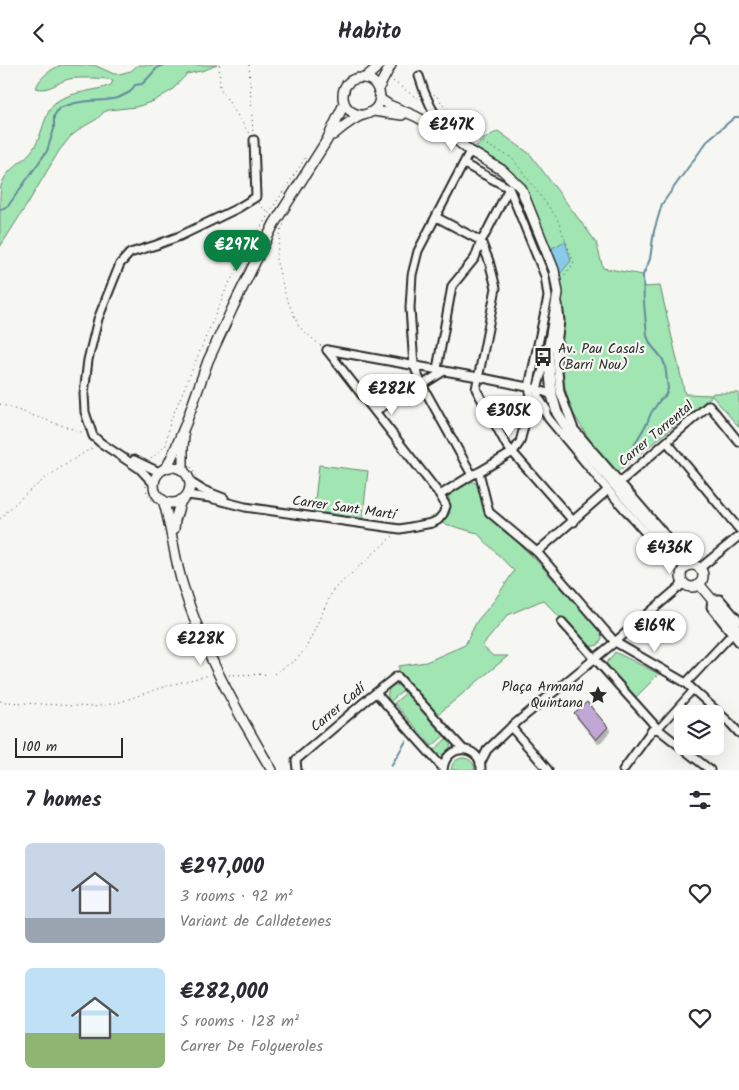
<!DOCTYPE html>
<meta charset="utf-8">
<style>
:root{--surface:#fff;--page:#f2f2f3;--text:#2b2b33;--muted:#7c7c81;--accent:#0b8043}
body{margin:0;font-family:Kalam,sans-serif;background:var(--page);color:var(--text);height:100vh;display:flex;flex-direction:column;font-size:19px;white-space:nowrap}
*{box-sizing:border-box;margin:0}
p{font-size:16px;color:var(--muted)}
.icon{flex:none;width:28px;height:28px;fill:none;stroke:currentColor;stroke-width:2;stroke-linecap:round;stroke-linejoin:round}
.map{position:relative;height:705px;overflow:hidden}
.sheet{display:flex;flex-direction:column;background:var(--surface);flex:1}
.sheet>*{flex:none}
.buttons{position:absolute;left:674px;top:640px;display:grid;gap:10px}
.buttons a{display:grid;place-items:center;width:50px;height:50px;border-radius:8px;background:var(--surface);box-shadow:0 5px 20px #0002;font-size:25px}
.scale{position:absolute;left:15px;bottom:12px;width:108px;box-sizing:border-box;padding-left:5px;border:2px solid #2b2b2b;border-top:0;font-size:14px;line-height:18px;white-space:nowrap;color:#2b2b2b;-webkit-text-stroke:4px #f6f6f2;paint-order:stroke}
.price{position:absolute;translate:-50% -42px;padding:0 11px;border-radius:18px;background:#fff;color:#222;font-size:16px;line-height:32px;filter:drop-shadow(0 1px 2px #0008)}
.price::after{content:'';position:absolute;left:50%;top:30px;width:15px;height:11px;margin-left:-8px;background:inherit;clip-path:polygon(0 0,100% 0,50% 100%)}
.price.active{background:var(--accent);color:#fff}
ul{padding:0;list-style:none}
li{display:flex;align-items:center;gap:15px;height:125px;padding:0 25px}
li span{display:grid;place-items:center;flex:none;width:140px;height:100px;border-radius:8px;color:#555}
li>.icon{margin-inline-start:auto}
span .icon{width:60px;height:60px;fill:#fffc;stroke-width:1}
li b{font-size:21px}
h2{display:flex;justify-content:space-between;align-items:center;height:60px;padding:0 25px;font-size:21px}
header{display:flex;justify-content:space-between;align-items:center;height:65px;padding:0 25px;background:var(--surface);font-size:22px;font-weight:700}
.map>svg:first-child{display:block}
.green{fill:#a0e5b2;stroke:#66886e}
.water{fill:#87cbe8;stroke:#628b9c}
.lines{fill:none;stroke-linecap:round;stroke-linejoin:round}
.stream{stroke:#628b9c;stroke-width:2}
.building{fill:#c0a7d4;stroke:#2b2b2b;filter:url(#shadow)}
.pedestrian-casing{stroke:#2b2b2b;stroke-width:9}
.minor-casing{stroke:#2b2b2b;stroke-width:11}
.tertiary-casing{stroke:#2b2b2b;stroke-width:12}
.path{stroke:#2b2b2b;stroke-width:1;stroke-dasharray:1 4;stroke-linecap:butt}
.pedestrian{stroke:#f6f6f2;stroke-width:5.5}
.minor{stroke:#f6f6f2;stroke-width:7}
.tertiary{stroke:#f6f6f2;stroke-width:9}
.labels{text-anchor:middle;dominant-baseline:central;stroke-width:4.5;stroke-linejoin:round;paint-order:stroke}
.poi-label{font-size:14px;fill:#2b2b2b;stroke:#f6f6f2;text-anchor:start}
.street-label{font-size:14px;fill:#2b2b2b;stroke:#f6f6f2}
</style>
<header><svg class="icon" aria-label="back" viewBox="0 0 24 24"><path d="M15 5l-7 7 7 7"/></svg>Habito<svg class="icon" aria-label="person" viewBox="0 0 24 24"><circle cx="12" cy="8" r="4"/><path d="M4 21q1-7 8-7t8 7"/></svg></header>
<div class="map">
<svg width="739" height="705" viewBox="0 0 739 705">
<defs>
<filter id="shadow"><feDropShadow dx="2.5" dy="4" stdDeviation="0" flood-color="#0004"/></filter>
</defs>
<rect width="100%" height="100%" fill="#f6f6f2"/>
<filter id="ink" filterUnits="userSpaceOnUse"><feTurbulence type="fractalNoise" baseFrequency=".02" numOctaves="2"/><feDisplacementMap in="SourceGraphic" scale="10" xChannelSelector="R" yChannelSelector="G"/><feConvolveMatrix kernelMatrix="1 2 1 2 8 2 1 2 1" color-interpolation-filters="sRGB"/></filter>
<g filter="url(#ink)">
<g class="green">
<path d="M61,0H94L114,9H119L131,6L138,0H217L205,5L187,9L172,25L154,36L136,42L109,45L104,47L97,54L83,62L70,72L59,86L28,138L0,182C0,168 0,154 0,140C0,134 0,127 1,121C7,101 25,98 35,81C42,70 46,43 56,37C72,26 93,27 111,20L113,15C104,13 79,12 69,14C57,17 49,27 36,23C39,13 51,4 61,0Z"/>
<path d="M498,66L530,89L596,177L603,203L643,210L644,222L660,221L685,329L712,330L713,328H739V362L712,331L617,407L593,380L571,345L564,319L562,256L554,205L521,123L470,86L484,74Z"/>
<path d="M319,400L368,406L362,458L313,452Z"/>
<path d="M471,416L479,420L487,449L534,493L600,566L602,573L598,580L589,582L543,535L508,550L482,581L493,591H508L437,650L399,608V601L426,597L465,580L477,556L494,536L514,506L477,468L442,458L450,448L449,437V428Z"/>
<path d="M615,587L659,609L636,632L606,599Z"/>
<path d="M395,620H401L406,623L390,637C386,630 387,623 395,620Z"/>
<path d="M408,626L407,629L443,670L445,669H446L430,683L431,680L395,639L392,640Z"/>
<path d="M448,672C455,685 445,695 433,686Z"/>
<path d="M464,693C471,694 474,698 475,705H451C452,698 456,693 464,693Z"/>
</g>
<path class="water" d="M565,176L571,196L559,210L552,183Z"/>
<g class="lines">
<g class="stream">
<path d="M0,145L8,141L47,86L54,64V51L59,43L75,38L89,36L106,35L118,33L130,27L135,20L142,19L149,12L157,3L163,0"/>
<path d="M628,393L637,375L647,358L651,348L660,335L665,331L668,324L665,300L662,293L651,280L647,271L644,238L643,210L650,194L654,166L662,139L687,104L709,74L735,52H739"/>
<path d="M391,701L406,676"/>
</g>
</g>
<path class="building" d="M587,637L608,662L596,675L574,648Z"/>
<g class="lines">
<g class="pedestrian-casing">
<path id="pedestrian" d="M658,664L693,625"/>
</g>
<g class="minor-casing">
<g id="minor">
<path d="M419,11C425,32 434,51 448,68"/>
<path d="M470,86L418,186L412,210L410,243L414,301L422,320L472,410"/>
<path d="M464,99L509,123L545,211L548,232L529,322L532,336"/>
<path d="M436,152L481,176"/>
<path d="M481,176L489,196L496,223L476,324L507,381L574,457"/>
<path d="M327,285L478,312L537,324L552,330"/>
<path d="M437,304L452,221L475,193L481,176L486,168L509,123"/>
<path d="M545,343L544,346L549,354L608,425L663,488H672L673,479L574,364L560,327L556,286L560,256L558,239"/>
<path d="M547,345L538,332L537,324L547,290"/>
<path d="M375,346L422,320L444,306"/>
<path d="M667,377L739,464"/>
<path d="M134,395L159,407"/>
<path d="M479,407L489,447L537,487L615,577L686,618L730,658L739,668"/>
<path d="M190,417L201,424L224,433"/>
<path d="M620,417L709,340L739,377"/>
<path d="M154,419L140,404L101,378L93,371L85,347L84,329L88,295L98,254L120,199L130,188L156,180L180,171L238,143L256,132L254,75"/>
<path d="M187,430L210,433L245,442L400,464L432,458L438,455L443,449L446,441L440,430L327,285"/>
<path d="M440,430L472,410L479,407L513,387L520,377L528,346L533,334"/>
<path d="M537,487L608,425"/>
<path d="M700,503L739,471"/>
<path d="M739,556L720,534H712L711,542L739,577"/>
<path d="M562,557L658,664L710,705"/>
<path d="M686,618L732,569"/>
<path d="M376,628L443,703"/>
<path d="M511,662L548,705"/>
<path d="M480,699L487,685L511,662L615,577L684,518"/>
<path d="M297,705L296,695L364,637L397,611L463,684"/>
<path d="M443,705C445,677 482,679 481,705"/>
<path d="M623,705L652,665L658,664"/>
</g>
</g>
<g class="tertiary-casing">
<g id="tertiary">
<path d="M365,13L380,0"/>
<path d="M378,24L391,0"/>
<path d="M380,34L389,40L415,51L449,69L470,86L502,105L521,123L554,205L558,228L548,287L552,330L557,348L570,368L685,502"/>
<path d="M373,46L402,50"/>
<path d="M333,70C341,63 349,57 358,52C361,50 365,50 369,48C379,44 383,32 377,22C374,16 368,13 362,13C338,12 336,46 360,50"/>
<circle cx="172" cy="420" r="18"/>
<path d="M167,402L174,387L186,358L208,296L233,242L274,159L327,75L344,39"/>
<path d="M183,405V382L184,371"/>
<path d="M163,435C172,463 174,493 183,521C198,570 220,614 245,659C254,674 262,690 272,705"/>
<path d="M174,464L175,455L181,435"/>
<circle cx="692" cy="511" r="11"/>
<path d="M699,519L739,567"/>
</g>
</g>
<g class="path">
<path d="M219,0L220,23L250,70"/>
<path d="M249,0L253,69"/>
<path d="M393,16L415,32L418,33"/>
<path d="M434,30L435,29L452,52L487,80L512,93L557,153L574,198L563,212"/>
<path d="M259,138L262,142L269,147"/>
<path d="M281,164L276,194L286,232L299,262L321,281"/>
<path d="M281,165L285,157"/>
<path d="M0,339L84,368"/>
<path d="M151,394L166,380L170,357L227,222L269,148L306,92"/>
<path d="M191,402L196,411"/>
<path d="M146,421L147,429L155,439"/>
<path d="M0,454C27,424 60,402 94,382"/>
<path d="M229,610L274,609L297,594L306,583L333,525L393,471"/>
<path d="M0,636L6,637L93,642L117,638L166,621L210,610"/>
</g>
<use href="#pedestrian" class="pedestrian"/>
<use href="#minor" class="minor"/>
<use href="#tertiary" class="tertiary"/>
</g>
</g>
<defs>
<g id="bus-bare" transform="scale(1.5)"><path d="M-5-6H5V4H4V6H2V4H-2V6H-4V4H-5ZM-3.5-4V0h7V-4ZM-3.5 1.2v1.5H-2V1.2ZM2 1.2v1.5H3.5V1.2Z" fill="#2b2b2b" stroke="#f6f6f2" stroke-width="2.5" paint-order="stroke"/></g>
<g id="sight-bare" transform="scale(1.5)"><path d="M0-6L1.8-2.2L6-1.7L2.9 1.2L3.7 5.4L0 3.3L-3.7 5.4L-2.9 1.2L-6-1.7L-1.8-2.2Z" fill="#2b2b2b" stroke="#f6f6f2" stroke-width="2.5" paint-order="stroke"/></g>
</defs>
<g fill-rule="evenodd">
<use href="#bus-bare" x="543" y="292"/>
<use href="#sight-bare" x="598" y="630"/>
</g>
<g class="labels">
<g class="poi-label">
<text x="558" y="284">Av. Pau Casals<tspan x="558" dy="16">(Barri Nou)</tspan></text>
<text x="583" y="622" text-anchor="end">Plaça Armand<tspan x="583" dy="16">Quintana</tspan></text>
</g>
<g class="street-label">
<text transform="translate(656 369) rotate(-40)">Carrer Torrental</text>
<text transform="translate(344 443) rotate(8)">Carrer Sant Martí</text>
<text transform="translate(338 643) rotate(-40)">Carrer Cadí</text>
</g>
</g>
</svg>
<div class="buttons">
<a><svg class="icon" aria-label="layers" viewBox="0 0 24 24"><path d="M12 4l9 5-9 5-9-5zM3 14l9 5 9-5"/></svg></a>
</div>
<div class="scale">100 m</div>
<b class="price" style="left:452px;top:87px">€247K</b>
<b class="price active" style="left:237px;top:207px">€297K</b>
<b class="price" style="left:392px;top:351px">€282K</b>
<b class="price" style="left:509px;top:373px">€305K</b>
<b class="price" style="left:670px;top:510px">€436K</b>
<b class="price" style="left:655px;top:588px">€169K</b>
<b class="price" style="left:201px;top:601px">€228K</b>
</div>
<section class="sheet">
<h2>7 homes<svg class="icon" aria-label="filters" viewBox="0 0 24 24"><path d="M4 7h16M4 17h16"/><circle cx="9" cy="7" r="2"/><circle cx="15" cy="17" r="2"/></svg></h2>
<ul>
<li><span style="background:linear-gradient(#c9d6e8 75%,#9aa5b1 0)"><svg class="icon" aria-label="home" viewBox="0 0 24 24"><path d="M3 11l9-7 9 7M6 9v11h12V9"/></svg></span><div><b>€297,000</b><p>3 rooms · 92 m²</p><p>Variant de Calldetenes</p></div><svg class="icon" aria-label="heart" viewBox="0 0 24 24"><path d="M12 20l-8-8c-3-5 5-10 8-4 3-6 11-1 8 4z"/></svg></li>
<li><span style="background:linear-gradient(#bfe0f5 65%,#8fb573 0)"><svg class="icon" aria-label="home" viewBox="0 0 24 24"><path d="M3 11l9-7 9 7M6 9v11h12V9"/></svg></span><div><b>€282,000</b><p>5 rooms · 128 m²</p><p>Carrer De Folgueroles</p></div><svg class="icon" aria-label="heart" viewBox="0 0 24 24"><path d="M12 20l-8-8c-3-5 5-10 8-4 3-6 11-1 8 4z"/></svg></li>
</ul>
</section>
